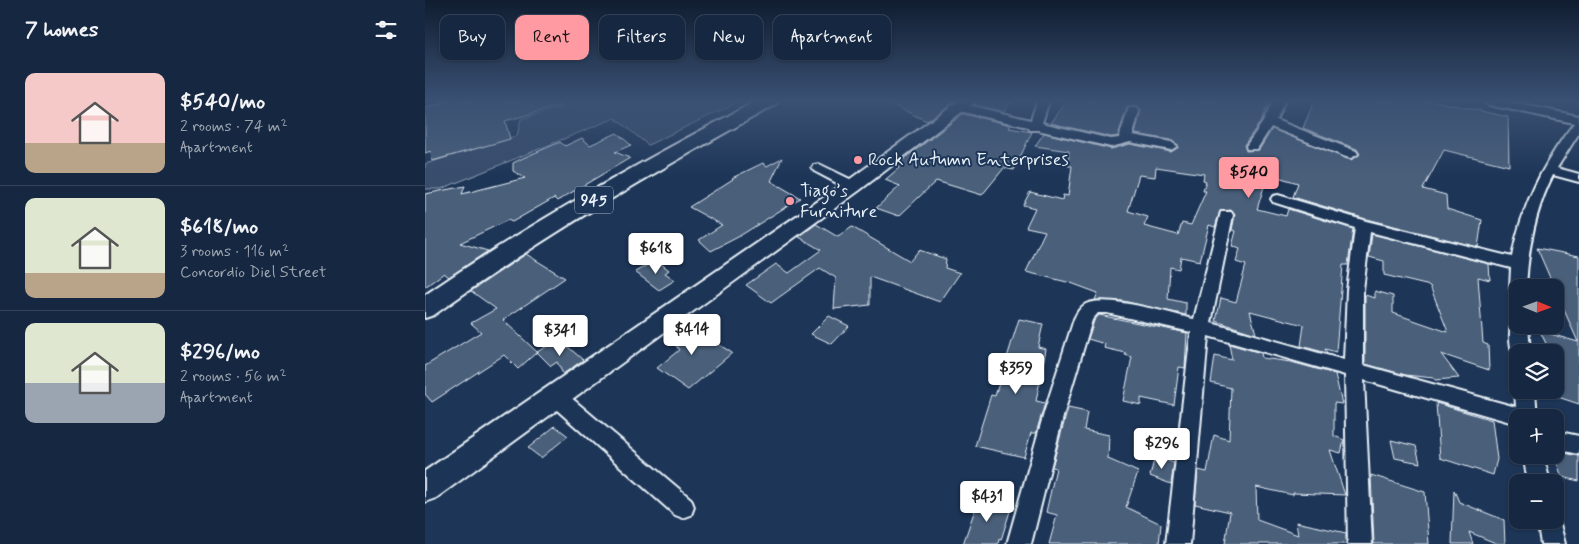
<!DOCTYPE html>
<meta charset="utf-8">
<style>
:root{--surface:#162841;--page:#1f3048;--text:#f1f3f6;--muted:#9ea6b1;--line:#35445a;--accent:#ff9aa2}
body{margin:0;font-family:Mynerve,sans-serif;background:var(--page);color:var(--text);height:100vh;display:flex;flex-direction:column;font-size:19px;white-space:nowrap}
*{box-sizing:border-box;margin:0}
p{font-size:16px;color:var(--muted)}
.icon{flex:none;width:28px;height:28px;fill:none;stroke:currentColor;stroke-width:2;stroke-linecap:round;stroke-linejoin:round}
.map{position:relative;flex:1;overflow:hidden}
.details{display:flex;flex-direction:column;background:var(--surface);width:425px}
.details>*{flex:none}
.banner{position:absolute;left:15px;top:15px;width:475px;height:45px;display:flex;gap:10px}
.needle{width:32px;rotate:91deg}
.fabs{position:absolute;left:1084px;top:279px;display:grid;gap:10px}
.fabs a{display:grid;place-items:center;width:55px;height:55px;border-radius:10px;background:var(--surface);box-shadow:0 1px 4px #0004,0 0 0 1px var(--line);font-size:25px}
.price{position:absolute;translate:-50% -42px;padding:0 11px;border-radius:5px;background:#fff;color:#222;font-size:16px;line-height:32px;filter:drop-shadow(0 1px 2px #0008)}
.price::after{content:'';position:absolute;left:50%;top:30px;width:15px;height:11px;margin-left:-8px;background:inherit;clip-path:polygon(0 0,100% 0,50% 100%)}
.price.selected{background:var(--accent);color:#111}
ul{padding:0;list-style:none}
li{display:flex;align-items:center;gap:15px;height:125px;padding:0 25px}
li+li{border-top:1px solid var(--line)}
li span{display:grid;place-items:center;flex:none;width:140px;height:100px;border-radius:10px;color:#555}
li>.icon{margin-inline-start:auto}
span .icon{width:60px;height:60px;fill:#fffc;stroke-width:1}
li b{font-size:21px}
h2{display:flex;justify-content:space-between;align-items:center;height:60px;padding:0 25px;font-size:21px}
.tag{padding:0 18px;border-radius:10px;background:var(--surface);box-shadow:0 1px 4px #0004,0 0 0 1px var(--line);font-size:18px;line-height:45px}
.tag.selected{background:var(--accent);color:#111}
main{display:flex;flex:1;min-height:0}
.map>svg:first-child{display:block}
.green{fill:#374d6c;stroke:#909fb2}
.building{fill:#495e7a;stroke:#e8f1f8;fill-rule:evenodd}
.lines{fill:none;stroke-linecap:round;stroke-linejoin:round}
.street-casing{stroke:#e8f1f8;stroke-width:4}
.secondary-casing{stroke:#e8f1f8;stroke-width:4}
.primary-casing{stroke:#e8f1f8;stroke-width:4}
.street{fill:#1d3557;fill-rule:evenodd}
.secondary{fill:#1d3557;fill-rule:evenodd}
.primary{fill:#1d3557;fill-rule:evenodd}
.poi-dot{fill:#ff9aa2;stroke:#1d3557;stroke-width:2}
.labels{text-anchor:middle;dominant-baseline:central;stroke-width:4;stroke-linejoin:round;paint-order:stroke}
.shield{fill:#1d3557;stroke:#abb9c8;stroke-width:1}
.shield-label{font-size:16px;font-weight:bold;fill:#e8f1f8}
.poi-label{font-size:18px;fill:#e8f1f8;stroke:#1d3557;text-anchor:start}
</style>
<main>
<section class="details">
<h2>7 homes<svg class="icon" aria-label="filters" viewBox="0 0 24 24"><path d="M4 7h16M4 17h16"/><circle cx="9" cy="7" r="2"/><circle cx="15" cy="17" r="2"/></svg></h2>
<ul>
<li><span style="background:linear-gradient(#f6c9c9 70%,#b9a48a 0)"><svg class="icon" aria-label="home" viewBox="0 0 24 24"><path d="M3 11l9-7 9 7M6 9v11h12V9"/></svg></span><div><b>$540/mo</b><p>2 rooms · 74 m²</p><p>Apartment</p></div></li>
<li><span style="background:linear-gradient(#dfe7d0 75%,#b9a48a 0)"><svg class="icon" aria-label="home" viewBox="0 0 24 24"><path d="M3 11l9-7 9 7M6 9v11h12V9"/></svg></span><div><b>$618/mo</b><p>3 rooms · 116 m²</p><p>Concordio Diel Street</p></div></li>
<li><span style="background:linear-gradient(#dfe7d0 60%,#9aa5b1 0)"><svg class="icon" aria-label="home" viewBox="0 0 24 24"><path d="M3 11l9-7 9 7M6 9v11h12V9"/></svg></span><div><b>$296/mo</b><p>2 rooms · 56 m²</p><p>Apartment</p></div></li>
</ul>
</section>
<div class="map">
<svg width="1154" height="544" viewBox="0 0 1154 544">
<rect width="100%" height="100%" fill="#1d3557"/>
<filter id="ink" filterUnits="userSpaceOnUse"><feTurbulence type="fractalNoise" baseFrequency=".02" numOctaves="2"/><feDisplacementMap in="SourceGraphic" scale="10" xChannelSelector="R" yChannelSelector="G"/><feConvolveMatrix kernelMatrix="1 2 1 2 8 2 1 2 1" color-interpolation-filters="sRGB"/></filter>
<g filter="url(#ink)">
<path class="green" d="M159,101H315L223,145L190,118L16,189H0V164L92,136L96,119Z"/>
<g class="building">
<path d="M17,101H137L138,105L80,121L85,139L7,161L6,151L0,153V108L18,104Z"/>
<path d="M459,101H530L502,121Z"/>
<path d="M553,101H587L578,112L549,105Z"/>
<path d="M642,101H844L836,121L819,145L821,151L834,150L847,129L926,160L935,154L932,149L878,128L889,101H1010L1083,117L1084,166L1019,150L998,189L1021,195L1022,209L1057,220L1053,247L941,219L868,197L873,183L843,174L832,209L861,216L863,209L928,229L923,265H918L911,352L900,349L902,353L876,346L879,325L825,311L831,334L791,321L796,298L811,302L821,265L811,262L815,249L807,246L811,231L807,230L810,215L806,210L795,211L790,227L784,225L775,261L756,257L754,269L745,267L743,299L761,303V315L698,301L670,300L673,293L646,283L601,272L620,231L601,227L610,208L598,205L605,192L637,200L638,195L643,196L647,166H643L644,151L610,146L619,133L686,149L705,144L746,152L754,147L746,140L710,134L716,111L712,106L702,107L693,136L686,137L626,123ZM731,167L779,174L778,180L781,181L778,191H781L766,225L757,223L753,235L719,226L723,217L703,211L714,175L730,177Z"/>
<path d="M538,114L586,125L584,128L607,132L589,170L579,168L557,195L511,181L474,216L451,208L475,186L460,180L475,167L471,165Z"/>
<path d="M192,133L206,145L190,152L205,158L132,201L129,198L87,222L83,220L35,243L63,251L24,277L19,273L0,287V194L40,186L37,194L100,178L88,171V163L98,158L135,142L140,146L157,138L165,145Z"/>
<path d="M357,158L346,181L375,198L313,237L286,251L274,240L297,225L264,207L308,179L307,178L338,163L342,166Z"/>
<path d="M391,224L413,237L427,227L485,261L494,250L521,259L520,268L535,273L515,302L445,277V305L409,309L411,278L395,268L346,303L321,285L351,264L364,273L396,250L374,237Z"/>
<path d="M947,234L1064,264L1065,280L1053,277L1058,343L1063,345L1064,370L1016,354L1034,378L1010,380L1009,378L980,375L940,364V295L950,298V291L968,296V313L1023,332L1005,286L959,275V261L944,257Z"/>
<path d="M1112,248L1154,256V404L1130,396V352H1125L1115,331L1153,342Z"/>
<path d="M101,254L140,278L78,320L112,352L93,369L79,355L7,402L0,394V366L56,332L46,323L71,309L46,291Z"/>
<path d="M231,260L244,270L240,273L250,280L234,290L210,272Z"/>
<path d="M674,315L762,333L760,368L754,367L749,405L716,398V405L698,401L707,357L700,355L701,353L679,348L680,344L663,339L669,321Z"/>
<path d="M404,316L424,326L407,344L386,334Z"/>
<path d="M594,319L618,324L613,347L621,349L611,401L620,403L611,433H606L599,457L550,446L566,395L570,396Z"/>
<path d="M258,321L307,353L263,390L232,368L254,350L243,333Z"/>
<path d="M129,342L138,351L142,346L158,360L138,374L132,362L126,366L112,352Z"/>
<path d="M804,344L836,353L837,358L866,362L910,374L917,404L909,403V436L919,440L916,453L905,450L920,495L868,493V495L831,487L832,520L873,535L871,522L921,533V544H800L805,512L770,504L773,470L782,472L789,435L804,440L806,388L786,383L790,356L807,360Z"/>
<path d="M1011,403L1067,420L1072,459L1068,475L1015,458Z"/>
<path d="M643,408L662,412L659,430L684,435L683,459L713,472L701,507L736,524L734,544H624L632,515L621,512L631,468L627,467Z"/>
<path d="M130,426L143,436L116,458L103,448Z"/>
<path d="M966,440L991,446L995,463L970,458Z"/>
<path d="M1130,451L1154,456V481L1137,477L1129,455Z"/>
<path d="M730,456L749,463L746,484L725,476Z"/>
<path d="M946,475L1000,492L1004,544H949Z"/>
<path d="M1029,490L1034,502L1079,520L1080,544H1073L1044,532L1048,544H1027Z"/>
<path d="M554,498L586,508L576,540L574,539L573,544H538Z"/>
</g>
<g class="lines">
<g class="street-casing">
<g id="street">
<path d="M612,101H624L617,123L686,139L694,138L704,108H712L714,111L708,135L746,142L752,146L746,150L705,142L686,147L613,130H605L603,127L530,110L528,107L534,103L606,120Z"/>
<path d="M848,101H860L851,120L931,151L933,154L926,158L921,157L846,127L832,149H822L821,146L838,122Z"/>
<path d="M1058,101H1079L1154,116V133L1132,168L1154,174V182L1128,175C1110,210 1103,248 1101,288H1092V294L1087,292L1085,288L1086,268L945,232L938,290V365L1091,407L1090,390L1092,386V390H1110L1112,418H1092V424L939,380L947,544H923L920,375L783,336L765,544H741L766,332L682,313H673L667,320L639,413L606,544H582L619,413L649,319C652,313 655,307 661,304C681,294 746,314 769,319L796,212H806L808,215L786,323L919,360L922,290L930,228L848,202L846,199L848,196L853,195L941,221L1087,257C1096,207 1118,163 1149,123L1064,105Z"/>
<path d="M394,164L433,183L435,186L433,189H423L389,171L387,168L389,165Z"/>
<path d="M1092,319V325H1103L1105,352H1092V358C1084,353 1083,329 1088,320Z"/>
<path d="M130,388L137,390L266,499L269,507L266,515L258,518L250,515L123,402L120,396L123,390Z"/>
<path d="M1130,431L1154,436V454L1130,449Z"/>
<path d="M1098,455H1118L1125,482H1103Z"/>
<path d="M1130,512L1134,520L1140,544H1116L1112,520H1130Z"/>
</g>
</g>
<g class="secondary-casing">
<path id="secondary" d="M533,101H551L435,190L11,498L0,502V471L421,182Z"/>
</g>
<g class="primary-casing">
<path id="primary" d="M331,101H353L350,105C233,170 118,236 9,315L0,318V295C106,222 218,161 331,101Z"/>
</g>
<use href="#street" class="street"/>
<use href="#secondary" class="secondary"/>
<use href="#primary" class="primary"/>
</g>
</g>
<linearGradient id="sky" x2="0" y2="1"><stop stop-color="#101d30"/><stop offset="0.57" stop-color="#3a5174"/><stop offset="1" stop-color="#3a5174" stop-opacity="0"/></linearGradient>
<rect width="1154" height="177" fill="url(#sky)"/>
<g class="poi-dot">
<circle cx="433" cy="160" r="5"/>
<circle cx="365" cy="201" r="5"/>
</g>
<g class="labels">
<rect class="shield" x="150" y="186.5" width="38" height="27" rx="4"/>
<g class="shield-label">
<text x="169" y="200">945</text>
</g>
<g class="poi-label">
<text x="443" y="160">Rock Autumn Enterprises</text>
<text x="375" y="191">Tiago’s<tspan x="375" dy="21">Furniture</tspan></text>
</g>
</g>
</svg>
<div class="fabs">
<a><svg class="needle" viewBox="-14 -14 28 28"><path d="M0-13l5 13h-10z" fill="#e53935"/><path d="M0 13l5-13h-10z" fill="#9ea6b1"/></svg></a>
<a><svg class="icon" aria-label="layers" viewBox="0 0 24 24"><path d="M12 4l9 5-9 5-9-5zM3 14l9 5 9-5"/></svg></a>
<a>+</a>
<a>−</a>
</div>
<b class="price selected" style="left:824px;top:199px">$540</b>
<b class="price" style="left:231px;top:275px">$618</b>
<b class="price" style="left:267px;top:356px">$414</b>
<b class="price" style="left:135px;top:357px">$341</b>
<b class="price" style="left:591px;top:395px">$359</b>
<b class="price" style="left:737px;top:470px">$296</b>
<b class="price" style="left:562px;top:523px">$431</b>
<div class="banner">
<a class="tag">Buy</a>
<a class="tag selected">Rent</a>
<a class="tag">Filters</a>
<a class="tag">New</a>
<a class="tag">Apartment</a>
</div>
</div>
</main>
